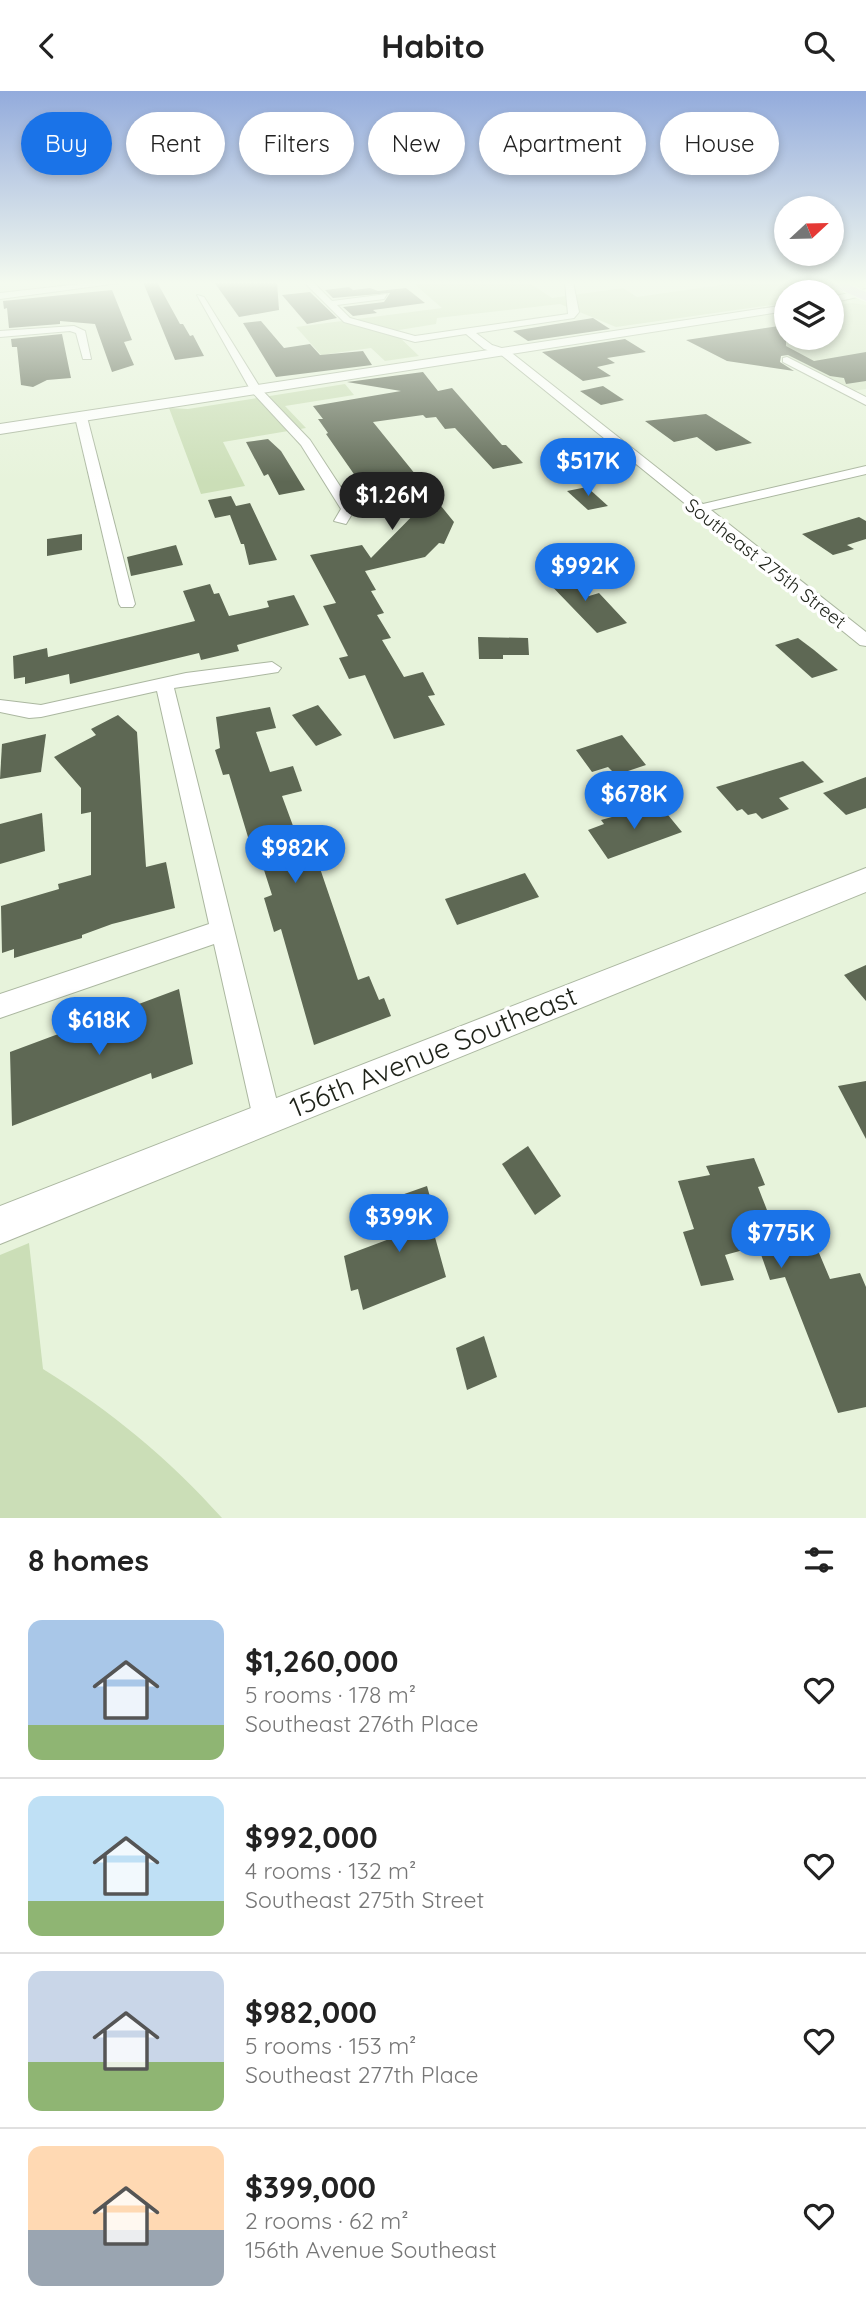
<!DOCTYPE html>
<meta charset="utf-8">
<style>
:root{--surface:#fff;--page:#f6f6f6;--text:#222;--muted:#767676;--line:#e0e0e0;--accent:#1a73e8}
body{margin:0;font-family:Quicksand,sans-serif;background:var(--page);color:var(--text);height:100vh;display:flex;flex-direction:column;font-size:26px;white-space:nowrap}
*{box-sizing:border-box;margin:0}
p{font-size:23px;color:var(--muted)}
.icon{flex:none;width:38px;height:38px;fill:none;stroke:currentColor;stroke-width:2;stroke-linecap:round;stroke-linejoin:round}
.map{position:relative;height:1427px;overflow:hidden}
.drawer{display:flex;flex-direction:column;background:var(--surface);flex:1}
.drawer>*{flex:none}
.hud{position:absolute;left:21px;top:21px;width:824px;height:63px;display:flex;gap:14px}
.needle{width:46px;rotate:68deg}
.fabs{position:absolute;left:774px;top:105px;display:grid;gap:14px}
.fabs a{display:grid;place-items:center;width:70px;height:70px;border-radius:50%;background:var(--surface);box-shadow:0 4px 10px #0003;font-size:35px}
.price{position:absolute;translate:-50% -60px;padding:0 16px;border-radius:24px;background:var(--accent);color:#fff;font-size:23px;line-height:46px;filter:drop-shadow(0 2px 4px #0008)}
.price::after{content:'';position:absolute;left:50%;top:42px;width:21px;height:16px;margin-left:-10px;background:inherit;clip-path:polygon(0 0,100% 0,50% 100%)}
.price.active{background:#222;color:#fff}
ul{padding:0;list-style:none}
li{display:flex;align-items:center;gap:21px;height:175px;padding:0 28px}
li+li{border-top:2px solid var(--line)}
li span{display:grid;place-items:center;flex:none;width:196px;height:140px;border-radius:14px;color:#555}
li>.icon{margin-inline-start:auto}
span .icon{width:84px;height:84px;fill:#fffc;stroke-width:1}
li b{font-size:30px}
h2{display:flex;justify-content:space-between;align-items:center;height:84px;padding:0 28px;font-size:30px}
.chip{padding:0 24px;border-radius:32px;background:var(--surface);box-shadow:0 4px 10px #0003;font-size:24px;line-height:63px}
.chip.active{background:var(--accent);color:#fff}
header{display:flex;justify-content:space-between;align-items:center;height:91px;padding:0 28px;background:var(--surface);font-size:32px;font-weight:700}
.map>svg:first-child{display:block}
.built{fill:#d7e6c8}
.green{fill:#cbdeb7}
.building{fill:#5e6854}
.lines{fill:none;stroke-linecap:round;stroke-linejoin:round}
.minor-casing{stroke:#abb7a0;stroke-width:2}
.tertiary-casing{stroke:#abb7a0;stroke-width:2}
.primary-casing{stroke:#fff;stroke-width:2}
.minor{fill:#fff;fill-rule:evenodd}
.tertiary{fill:#fff;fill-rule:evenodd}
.primary{fill:#e8d0fe;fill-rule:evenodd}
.labels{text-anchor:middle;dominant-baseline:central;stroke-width:7;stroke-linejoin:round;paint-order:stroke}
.far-street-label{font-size:19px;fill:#1e2219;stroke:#fff}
.near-street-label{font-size:28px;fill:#1e2219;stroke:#fff}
</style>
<header><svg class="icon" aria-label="back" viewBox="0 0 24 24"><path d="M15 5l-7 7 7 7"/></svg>Habito<svg class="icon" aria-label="search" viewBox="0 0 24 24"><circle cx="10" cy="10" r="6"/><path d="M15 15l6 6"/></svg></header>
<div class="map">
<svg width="866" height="1427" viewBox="0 0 866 1427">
<rect width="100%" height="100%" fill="#e7f3db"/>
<path class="built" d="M852,212L866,214V298L851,300L765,253L801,247H831V215Z"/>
<g class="green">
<path d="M423,191H528L552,207L623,197L637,206L741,191H808L839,204L831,206V201H786V212L616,236L560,213L437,227L436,233L393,240L419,265L385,270L371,257L321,264L296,236L442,217L413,192Z"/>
<path d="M345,293L354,304L285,315L306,337L223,351L245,395L201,403L169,317L188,318Z"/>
<path d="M29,1152L43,1278C111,1320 168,1367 222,1427H0V1164Z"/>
</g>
<g class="building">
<path d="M143,191H157L180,233H183L190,245L193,244L204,265L175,269Z"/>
<path d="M214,191H277L279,219L239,226Z"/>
<path d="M349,196L353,199L370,197L378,200L406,197L425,212L373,219L377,222L353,225L343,216L384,211L390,202L333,207L325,199Z"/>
<path d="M112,199L132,249L124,251L134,274L112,281L95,233L60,230V233L9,237L7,217L4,218L3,210Z"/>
<path d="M310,201L337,227L307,233L282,204Z"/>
<path d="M593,227L610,238L528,250L513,240Z"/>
<path d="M261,230L284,257L310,253L320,264L363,260L372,274L276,286L243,232Z"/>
<path d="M786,234V255L814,270L866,261V290L846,293L844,287L830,285L788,264L781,265L780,271L794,280L727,270L686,249Z"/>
<path d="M62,243L71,287L47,289L33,296L21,294L17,256H12L11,248Z"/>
<path d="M625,248L646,261L607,267L615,272L597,276L611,285L583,290L542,261Z"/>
<path d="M423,281L438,300L452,297L502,354H506L523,372L493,378L455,337L445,338L436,326L426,327L423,324L373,331L454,431L444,453L439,452L425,466L365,480L376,499L371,500L384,522L377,524L391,547L382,549L404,586L423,581L435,604L428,605L445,634L394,648L365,584L349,588L339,567L348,565L323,515L336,512L310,464L362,454L371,467L428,409L379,419L326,343L328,342L318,328H323L313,315L401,300L347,291Z"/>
<path d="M603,295L624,309L601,314L580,300Z"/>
<path d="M706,323L752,352L716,360L697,346L674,351L645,330Z"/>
<path d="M268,348L281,360L305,399L279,404L268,383L264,385L246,351Z"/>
<path d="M587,396L608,415L588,419L567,400Z"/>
<path d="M231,405L236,415L250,412L277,469L249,474L244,453H241L230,424L215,427L208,409Z"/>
<path d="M859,426L866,430V448L847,454L854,458L833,464L802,443Z"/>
<path d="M82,443V459L47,465V448Z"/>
<path d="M176,454L183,474L131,485L127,466Z"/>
<path d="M566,479L589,505L599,502L627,532L597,542L542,485Z"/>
<path d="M210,493L214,503L219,502L229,525L269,516L267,510L294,504L309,534L237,554L239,560L201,569L199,562L70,593L69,583L25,593V586L14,588L13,565L47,557L48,566L195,530L183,500Z"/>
<path d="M478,546L528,547L529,564H503V568H479Z"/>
<path d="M798,547L814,559L838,579L812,587L775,554Z"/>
<path d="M318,614L342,644L316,655L292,624Z"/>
<path d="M270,616L276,637L256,641L270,681L293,675L302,700L282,705L299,751L310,748L358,889L369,885L379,909L384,907L391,925L314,954L281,838L274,841L264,807L272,804L256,754L251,756L229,683L223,684L215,659L220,657L216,626Z"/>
<path d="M118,624L137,641L146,776L166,771L175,817L112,833L82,844V847L14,867V858L2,862L1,815L59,798L58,793L91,784V721L81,723V697L54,666L96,644L91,638Z"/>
<path d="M46,643L41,681L0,688L2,653Z"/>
<path d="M622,644L646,674L616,684L608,676L592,681L576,659Z"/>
<path d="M803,670L824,691L779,707L789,718L762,728L756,722L748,724L742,718L737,720L716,696Z"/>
<path d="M866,686V717L846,724L823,702Z"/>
<path d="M659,713L682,741L608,768L588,739L604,733L601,729Z"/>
<path d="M42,722L45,760L0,773V733Z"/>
<path d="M525,782L539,806L457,834L445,808Z"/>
<path d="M866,874V910L844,884Z"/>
<path d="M179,898L193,973L152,988L151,982L12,1035L10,961Z"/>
<path d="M866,990V1048L838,995Z"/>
<path d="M528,1055L561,1105L535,1124L502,1073Z"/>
<path d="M754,1067L765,1094L758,1096L774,1137L806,1131L830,1188L860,1182L866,1196V1316L838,1322L785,1186L770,1189L758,1155L725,1164L734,1189L701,1195L683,1141L694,1138L678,1090L710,1084L706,1075Z"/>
<path d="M427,1095L439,1138L433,1139L446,1186L363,1219L358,1198L351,1200L344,1165L400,1144L390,1108Z"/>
<path d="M484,1245L497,1286L467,1299L456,1257Z"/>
</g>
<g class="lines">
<g class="minor-casing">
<g id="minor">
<path d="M98,191H126L0,208V202Z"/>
<path d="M304,191H313L332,210L387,203L384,208L337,214L350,227L415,245L568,223L565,191H573L579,221L574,227L476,242L492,254L508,259L703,413L866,375V383L711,419L866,541V555L860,554L500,263L484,258L466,243L415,251L344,231Z"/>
<path d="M197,204L204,206L261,298L310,349L355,418L346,433L334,430L341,418L301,354L251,300Z"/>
<path d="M74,235L85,240L91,268H83L76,242L70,240L0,246V240Z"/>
<path d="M787,266L866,306V314L783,271V267Z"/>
<path d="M81,322L87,326L135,513L133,516H121L119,513L75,326Z"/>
<path d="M272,571L281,577L278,581L174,597L281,1027L277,1037L267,1041L257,1037L253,1027L214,853L0,927V903L209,833L157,600L41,626L29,627L0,621V609L41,614L186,582Z"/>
</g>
</g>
<g class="tertiary-casing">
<g id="tertiary">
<path d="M866,198V204L831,212V206Z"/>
<path d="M786,214V220L0,343V333Z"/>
<path d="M866,777V801L0,1153V1115Z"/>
</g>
</g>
<g class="primary-casing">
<path id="primary" d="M823,191H842L866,201V210Z"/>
</g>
<use href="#minor" class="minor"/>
<use href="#tertiary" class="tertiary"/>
<use href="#primary" class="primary"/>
</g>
<linearGradient id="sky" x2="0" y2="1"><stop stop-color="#93abdc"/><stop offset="0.49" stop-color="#f4faef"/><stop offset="1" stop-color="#f4faef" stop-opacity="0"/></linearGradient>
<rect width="866" height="391" fill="url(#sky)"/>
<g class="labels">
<g class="far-street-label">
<text transform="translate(766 472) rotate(38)">Southeast 275th Street</text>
</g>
<g class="near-street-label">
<text transform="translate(433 960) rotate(-22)">156th Avenue Southeast</text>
</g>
</g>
</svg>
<div class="fabs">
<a><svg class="needle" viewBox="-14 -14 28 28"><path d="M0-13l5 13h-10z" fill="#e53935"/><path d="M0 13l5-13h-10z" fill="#767676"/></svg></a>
<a><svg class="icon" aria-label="layers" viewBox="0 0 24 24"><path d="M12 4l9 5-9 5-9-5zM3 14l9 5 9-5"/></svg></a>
</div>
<b class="price" style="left:588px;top:407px">$517K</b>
<b class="price active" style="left:392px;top:441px">$1.26M</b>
<b class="price" style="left:585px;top:512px">$992K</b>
<b class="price" style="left:634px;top:740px">$678K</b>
<b class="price" style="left:295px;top:794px">$982K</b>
<b class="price" style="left:99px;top:966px">$618K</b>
<b class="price" style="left:399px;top:1163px">$399K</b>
<b class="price" style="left:781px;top:1179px">$775K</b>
<div class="hud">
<a class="chip active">Buy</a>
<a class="chip">Rent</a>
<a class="chip">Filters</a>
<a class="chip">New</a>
<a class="chip">Apartment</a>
<a class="chip">House</a>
</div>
</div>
<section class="drawer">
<h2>8 homes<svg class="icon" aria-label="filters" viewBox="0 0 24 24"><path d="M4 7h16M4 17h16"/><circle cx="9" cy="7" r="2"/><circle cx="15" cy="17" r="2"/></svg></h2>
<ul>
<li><span style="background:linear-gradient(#a9c7e8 75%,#8fb573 0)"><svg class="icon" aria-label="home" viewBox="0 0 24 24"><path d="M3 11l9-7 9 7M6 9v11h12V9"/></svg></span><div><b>$1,260,000</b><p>5 rooms · 178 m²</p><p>Southeast 276th Place</p></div><svg class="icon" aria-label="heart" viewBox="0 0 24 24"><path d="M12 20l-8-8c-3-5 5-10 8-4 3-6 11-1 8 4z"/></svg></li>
<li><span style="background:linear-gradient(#bfe0f5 75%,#8fb573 0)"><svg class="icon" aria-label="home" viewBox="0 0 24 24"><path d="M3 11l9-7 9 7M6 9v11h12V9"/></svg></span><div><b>$992,000</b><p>4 rooms · 132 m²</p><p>Southeast 275th Street</p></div><svg class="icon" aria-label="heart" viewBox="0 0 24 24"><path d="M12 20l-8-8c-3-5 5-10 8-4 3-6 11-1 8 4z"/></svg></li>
<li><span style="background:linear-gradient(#c9d6e8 65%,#8fb573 0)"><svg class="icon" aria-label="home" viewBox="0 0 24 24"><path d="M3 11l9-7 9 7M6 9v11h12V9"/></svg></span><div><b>$982,000</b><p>5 rooms · 153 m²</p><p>Southeast 277th Place</p></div><svg class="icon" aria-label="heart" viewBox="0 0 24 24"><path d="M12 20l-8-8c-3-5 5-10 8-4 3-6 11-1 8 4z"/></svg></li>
<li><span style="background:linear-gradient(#ffd9b3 60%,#9aa5b1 0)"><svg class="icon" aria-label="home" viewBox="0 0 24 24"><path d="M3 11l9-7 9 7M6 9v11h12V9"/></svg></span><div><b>$399,000</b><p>2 rooms · 62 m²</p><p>156th Avenue Southeast</p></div><svg class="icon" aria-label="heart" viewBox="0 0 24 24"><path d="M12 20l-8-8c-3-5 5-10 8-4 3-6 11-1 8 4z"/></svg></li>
</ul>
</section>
